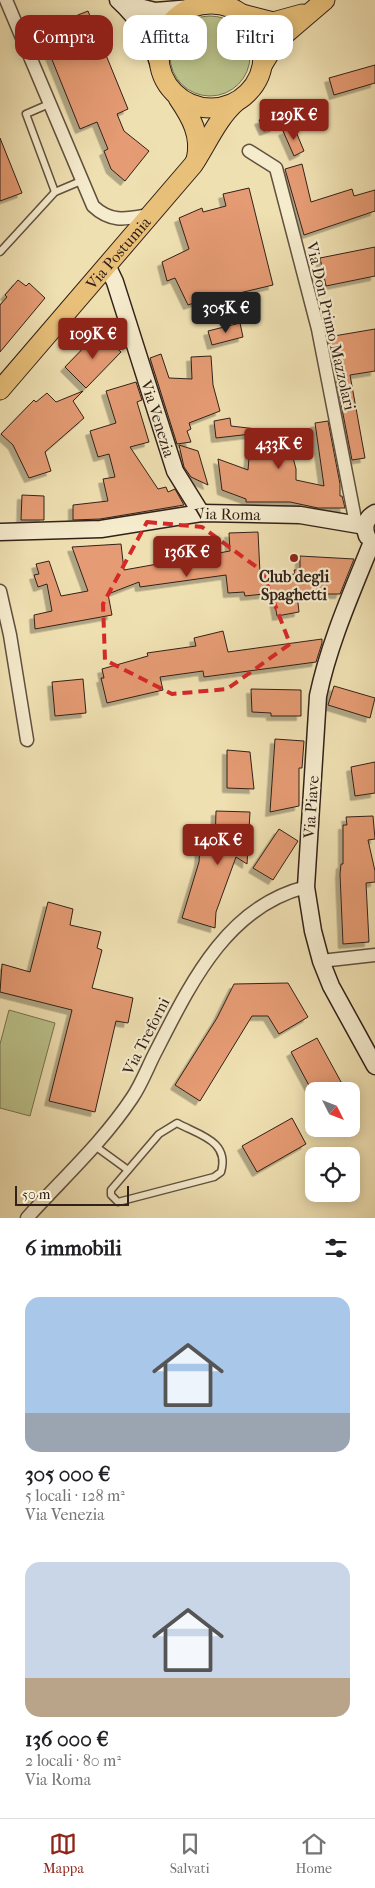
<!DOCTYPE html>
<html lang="it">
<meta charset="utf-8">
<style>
:root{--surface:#fff;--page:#f2f2f2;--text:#202124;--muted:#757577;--line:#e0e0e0;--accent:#8f2418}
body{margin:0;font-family:"IM FELL French Canon",serif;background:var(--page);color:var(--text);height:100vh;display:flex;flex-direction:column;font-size:19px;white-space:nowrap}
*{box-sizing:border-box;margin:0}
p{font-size:16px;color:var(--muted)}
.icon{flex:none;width:28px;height:28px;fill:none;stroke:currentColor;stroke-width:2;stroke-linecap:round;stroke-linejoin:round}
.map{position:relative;height:1218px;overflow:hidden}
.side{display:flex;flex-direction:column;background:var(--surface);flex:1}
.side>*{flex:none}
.guide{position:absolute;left:15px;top:15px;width:345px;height:45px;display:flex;gap:10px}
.needle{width:32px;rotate:132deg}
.tools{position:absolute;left:305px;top:1082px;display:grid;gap:10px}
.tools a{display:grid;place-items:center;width:55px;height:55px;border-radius:10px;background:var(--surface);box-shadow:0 2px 12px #0003;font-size:25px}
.scale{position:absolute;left:15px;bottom:12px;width:114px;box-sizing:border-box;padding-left:5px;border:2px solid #322119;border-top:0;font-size:14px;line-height:18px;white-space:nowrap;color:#322119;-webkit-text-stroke:4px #f5ebcd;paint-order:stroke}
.price{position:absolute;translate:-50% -42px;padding:0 11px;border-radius:5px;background:var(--accent);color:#fff;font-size:16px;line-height:32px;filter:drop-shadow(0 1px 2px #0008)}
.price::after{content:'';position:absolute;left:50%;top:30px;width:15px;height:11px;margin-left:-8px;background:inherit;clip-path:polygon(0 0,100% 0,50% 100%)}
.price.active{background:#222;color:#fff}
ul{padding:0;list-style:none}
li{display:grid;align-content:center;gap:10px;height:265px;padding:0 25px}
li span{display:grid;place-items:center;height:155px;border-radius:15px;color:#555}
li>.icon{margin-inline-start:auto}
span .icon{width:90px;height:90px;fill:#fffc;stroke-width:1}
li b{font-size:21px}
h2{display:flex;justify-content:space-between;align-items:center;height:60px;padding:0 25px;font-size:21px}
.tag{padding:0 18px;border-radius:15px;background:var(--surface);box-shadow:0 2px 12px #0003;font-size:18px;line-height:45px}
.tag.active{background:var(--accent);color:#fff}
.tabs{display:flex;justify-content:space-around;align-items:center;height:70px;border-top:1px solid var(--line);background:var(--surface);font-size:14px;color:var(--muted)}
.tabs a{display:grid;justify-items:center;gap:2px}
.tabs .active{color:var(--accent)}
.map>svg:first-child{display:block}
.green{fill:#bbc28a;stroke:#767252}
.building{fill:#e59b73;stroke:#322119;filter:url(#shadow)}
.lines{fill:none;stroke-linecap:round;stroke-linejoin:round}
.lane-casing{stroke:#61513f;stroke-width:9}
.street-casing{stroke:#61513f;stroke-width:15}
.secondary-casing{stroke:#322119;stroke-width:19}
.primary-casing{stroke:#322119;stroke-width:21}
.lane{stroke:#f5ebcd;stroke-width:6}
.street{stroke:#f5ebcd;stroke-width:12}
.secondary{stroke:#f5ebcd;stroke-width:16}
.primary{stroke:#e8c079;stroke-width:19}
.marked{fill:none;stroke:#d62828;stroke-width:4;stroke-dasharray:10 6;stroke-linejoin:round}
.poi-dot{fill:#8f2418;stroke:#f5ebcd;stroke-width:2}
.labels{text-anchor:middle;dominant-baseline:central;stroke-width:4.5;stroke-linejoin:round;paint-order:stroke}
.street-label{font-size:16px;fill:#322119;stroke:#f5ebcd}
.poi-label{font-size:16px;font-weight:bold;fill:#322119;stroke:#f5ebcd}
</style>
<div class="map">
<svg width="375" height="1218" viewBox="0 0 375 1218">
<defs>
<filter id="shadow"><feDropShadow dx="-4.5" dy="4.5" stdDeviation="0" flood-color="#0004"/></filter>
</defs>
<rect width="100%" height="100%" fill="#efe0b2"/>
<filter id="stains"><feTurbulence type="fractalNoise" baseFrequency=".004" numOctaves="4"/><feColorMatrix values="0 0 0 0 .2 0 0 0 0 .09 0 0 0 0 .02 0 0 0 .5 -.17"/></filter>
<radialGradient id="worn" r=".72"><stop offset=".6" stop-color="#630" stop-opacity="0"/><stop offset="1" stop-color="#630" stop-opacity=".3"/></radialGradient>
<g class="green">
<circle cx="210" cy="56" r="40"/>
<path d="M9,1010L55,1023L30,1116L0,1108V1044Z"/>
</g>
<g class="building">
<path d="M88,11L128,109L117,114L124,131L149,151L125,181L111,169L104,151L108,149L97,122L80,129L40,30Z"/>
<path d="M375,65V83L334,95L329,78Z"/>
<path d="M271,116L275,127L264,131L259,120Z"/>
<path d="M294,127L304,151L294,156L283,131Z"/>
<path d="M0,138L22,193L0,201Z"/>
<path d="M302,164L311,202L352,189L354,196L375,190V211L304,235L285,169Z"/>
<path d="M249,188L273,285L231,295L232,298L219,303L218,299L206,302L205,299L188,305L175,278L167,281L162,262L189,249L179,218L202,208L203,212L226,206L223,194Z"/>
<path d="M375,247V276L326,286L320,258Z"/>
<path d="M18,280L26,286L29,283L45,298L0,352V305L7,297L5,295Z"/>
<path d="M240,323L243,337L212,345L208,331Z"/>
<path d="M375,329V371L350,375L365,458L352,460L328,337Z"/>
<path d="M96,335L104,336L121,352L86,388L65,367Z"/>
<path d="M161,354L169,378L192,379L191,357L211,356L213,385L220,411L189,423L191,429L187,431L191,442L177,444L150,358Z"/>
<path d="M136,382L142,400L137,402L149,442L130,447L158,489L166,487L168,492L175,489L184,505L100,519L73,520V505L108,501L103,479L115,477L109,454L98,457L90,431L116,423L106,391Z"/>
<path d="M83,391L73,401L84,418L45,452L51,471L29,478L13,445L1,434L34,400L36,402L47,393L56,402Z"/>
<path d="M230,418L231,426L273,431L278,448L290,446L296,469V480L324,486L315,423L328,421L340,484V496H342L345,508H318L290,502H246V499L222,490L218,459L248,470L251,434L216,438L214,421Z"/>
<path d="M179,445L198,451L208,485L191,477L184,467Z"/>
<path d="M22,495L44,496V520H21Z"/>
<path d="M258,532L260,573L271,572L273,577L295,574L294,570H300V556L354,559L340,594H297L299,612L277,616L273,593L245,596L244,592L228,593L226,575L140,587L139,582L108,594L112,615L35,629L34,615L52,611L47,584L38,587L34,575L39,574L36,564L49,561L61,596L88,591L72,547L121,544L124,570L230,551L229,533Z"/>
<path d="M223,631L228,652L322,639V643L316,662L204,677L203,671L160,677L163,690L107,703L101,678H104L102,669L148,656L147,653L196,646L194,638Z"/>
<path d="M83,679L86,713L55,716L52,682Z"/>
<path d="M334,686L375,698L370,718L328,705Z"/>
<path d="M251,689L301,690V716H271V713L252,712Z"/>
<path d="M275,739L304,741L302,768H299V806L270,812Z"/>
<path d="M227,750L250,752L254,789L227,788Z"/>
<path d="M375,762V793L355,796L351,767Z"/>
<path d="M216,811L250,812L247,864L236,857L216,912L215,928L182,918L199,862L200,845L215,847Z"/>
<path d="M373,816L375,839L368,840L375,871V882L366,883L369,942L343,944L340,874L341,864H343V825H347L346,817Z"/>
<path d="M279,829L298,841L273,880L253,868Z"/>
<path d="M48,902L73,909L70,925L101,932L97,948L102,950L92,988L133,998L128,1023L116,1021L95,1112L49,1101L72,1010L0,992L2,964L30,972Z"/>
<path d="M288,983L308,1017L279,1034L268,1016H252L200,1101L175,1085L217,1018L234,984Z"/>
<path d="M317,1038L346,1091H312L291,1052Z"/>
<path d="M292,1118L306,1144L257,1172L242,1146Z"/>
</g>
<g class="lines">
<g class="lane-casing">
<g id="lane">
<path d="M49,104L26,114L55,192"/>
<path d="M0,252L55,192L81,181"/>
<path d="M177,1123C199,1135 230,1141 221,1172L214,1177L118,1202L111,1195V1190L159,1134Z"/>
<path d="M95,1146L128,1170"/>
</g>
</g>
<g class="street-casing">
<g id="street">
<path d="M6,0L93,206C111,223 126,219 149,215"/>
<path d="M249,151L276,168L318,329L356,524"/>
<path d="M0,591L10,635L27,740"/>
<path d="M321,961L375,955"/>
<path d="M27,1218C62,1179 102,1143 132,1098C141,1085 147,1069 154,1055C189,987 225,907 306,887"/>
</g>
</g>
<g class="secondary-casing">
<g id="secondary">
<path d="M118,0C139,19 151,40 160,68"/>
<path d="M123,3L155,11L192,8"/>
<path id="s1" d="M107,265L115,282L175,471L201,513"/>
<path id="s2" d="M0,532L101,529L201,513L300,515L365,526"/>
<path d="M367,536C363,526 366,518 375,513"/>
<path d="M372,542C352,592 329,643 318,696L306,887L313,931L321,961L331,986L375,1066"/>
</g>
</g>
<g class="primary-casing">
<g id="primary">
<circle cx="211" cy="56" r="52"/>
<path d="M242,14L273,22L302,14"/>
<path d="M263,64L277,41L325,0"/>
<path d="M178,98C191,117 202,136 196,160"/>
<path id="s3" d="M0,390L193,165C207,144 217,119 236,102"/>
</g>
</g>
<use href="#lane" class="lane"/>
<use href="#street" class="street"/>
<use href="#secondary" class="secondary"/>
<use href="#primary" class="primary"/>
</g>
<path class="marked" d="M147,522L202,527L262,571L290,644L227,689L172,694L105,660L103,604Z"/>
<circle class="poi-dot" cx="294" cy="558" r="5"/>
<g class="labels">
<g class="street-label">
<text stroke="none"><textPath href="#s3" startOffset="181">Via Postumia</textPath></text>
<text transform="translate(331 326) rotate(77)">Via Don Primo Mazzolari</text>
<text stroke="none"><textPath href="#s1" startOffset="162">Via Venezia</textPath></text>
<text stroke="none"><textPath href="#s2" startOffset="229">Via Roma</textPath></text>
<text transform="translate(311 807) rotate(-86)">Via Piave</text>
<text transform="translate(146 1036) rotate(-63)">Via Treforni</text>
</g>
<g class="poi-label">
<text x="294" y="576">Club degli<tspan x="294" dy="18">Spaghetti</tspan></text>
</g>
</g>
<rect width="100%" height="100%" filter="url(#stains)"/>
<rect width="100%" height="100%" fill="url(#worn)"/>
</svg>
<div class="tools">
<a><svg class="needle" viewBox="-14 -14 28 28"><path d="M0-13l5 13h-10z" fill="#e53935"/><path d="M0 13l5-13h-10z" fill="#757577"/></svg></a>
<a><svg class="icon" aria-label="locate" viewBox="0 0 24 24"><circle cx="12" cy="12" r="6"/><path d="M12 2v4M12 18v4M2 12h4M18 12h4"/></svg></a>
</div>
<div class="scale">50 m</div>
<b class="price" style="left:294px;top:141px">129K €</b>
<b class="price active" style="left:226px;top:334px">305K €</b>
<b class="price" style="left:93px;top:360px">109K €</b>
<b class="price" style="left:279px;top:470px">433K €</b>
<b class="price" style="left:187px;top:578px">136K €</b>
<b class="price" style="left:218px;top:866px">140K €</b>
<div class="guide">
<a class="tag active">Compra</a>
<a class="tag">Affitta</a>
<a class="tag">Filtri</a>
</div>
</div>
<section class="side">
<h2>6 immobili<svg class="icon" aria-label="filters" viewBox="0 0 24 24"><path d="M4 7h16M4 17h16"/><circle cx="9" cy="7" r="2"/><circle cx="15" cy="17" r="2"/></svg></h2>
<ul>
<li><span style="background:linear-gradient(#a9c7e8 75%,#9aa5b1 0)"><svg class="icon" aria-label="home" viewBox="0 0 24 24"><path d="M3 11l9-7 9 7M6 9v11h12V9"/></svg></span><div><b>305 000 €</b><p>5 locali · 128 m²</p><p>Via Venezia</p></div></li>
<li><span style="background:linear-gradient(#c9d6e8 75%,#b9a48a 0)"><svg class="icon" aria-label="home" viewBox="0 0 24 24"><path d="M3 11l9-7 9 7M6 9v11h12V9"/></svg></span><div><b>136 000 €</b><p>2 locali · 80 m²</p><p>Via Roma</p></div></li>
</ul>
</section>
<nav class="tabs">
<a class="active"><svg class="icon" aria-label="map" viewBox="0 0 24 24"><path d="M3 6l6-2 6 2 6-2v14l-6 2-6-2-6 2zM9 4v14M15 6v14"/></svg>Mappa</a>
<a><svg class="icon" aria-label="saved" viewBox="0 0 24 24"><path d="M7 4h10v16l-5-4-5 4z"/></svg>Salvati</a>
<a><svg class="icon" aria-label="home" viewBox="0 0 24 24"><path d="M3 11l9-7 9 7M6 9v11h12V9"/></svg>Home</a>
</nav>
